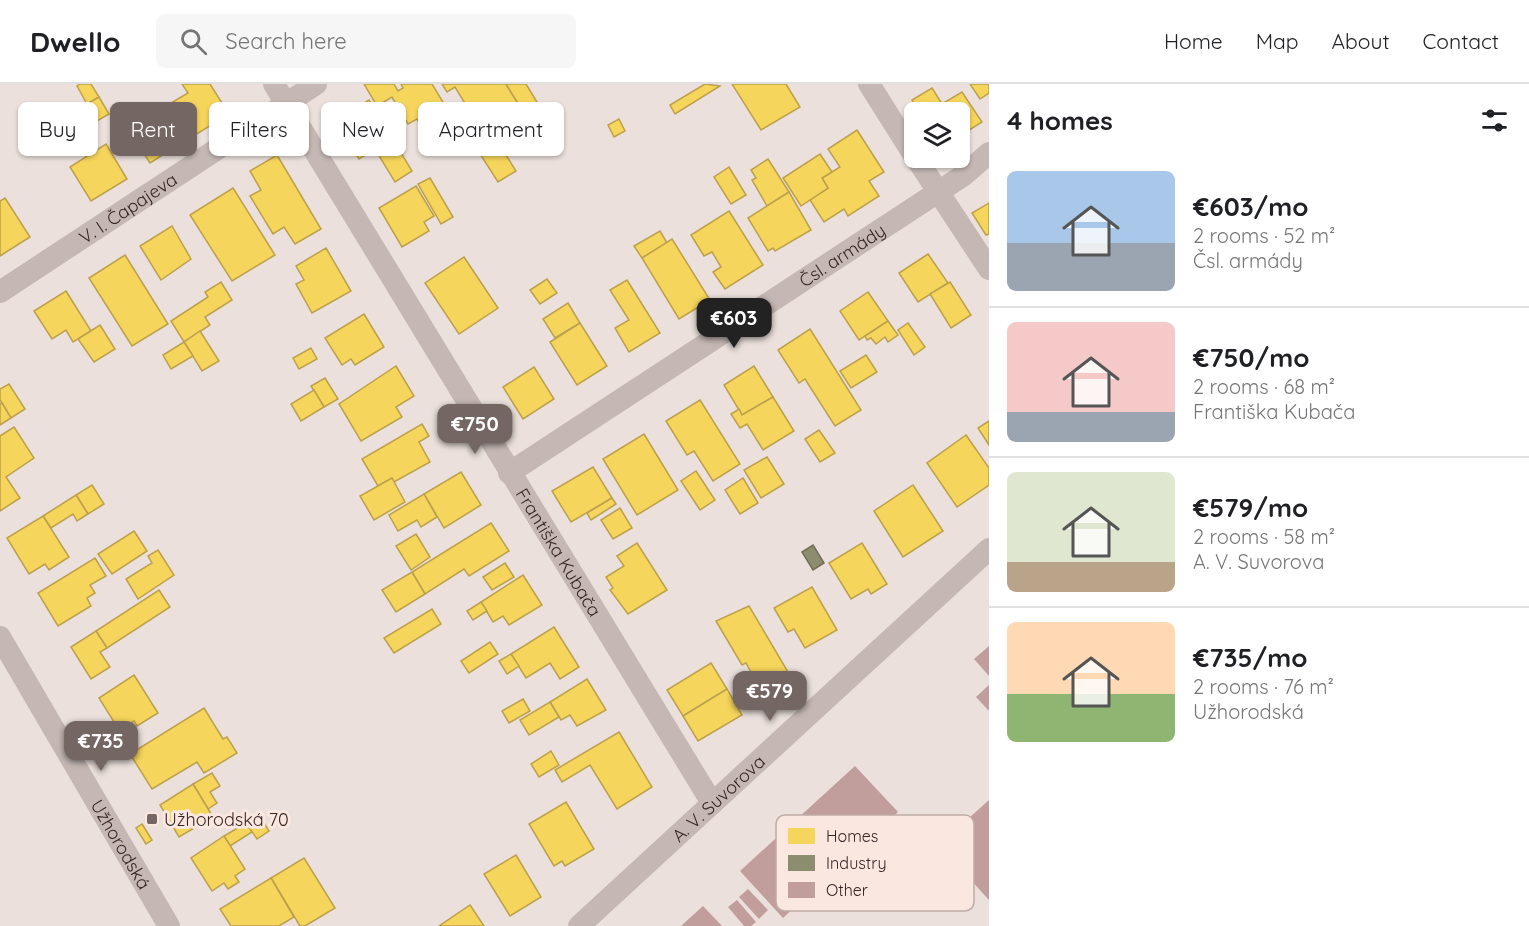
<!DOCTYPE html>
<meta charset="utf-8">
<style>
:root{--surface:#fff;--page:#f6f6f6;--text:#202124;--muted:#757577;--line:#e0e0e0;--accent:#746663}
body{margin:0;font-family:Quicksand,sans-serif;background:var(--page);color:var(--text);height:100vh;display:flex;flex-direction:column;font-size:22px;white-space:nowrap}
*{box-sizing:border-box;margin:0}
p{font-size:20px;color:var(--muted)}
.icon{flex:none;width:33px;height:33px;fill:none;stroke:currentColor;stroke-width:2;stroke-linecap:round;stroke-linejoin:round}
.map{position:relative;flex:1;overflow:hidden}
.details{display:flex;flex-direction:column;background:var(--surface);width:540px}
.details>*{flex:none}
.top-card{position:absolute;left:18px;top:18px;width:570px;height:54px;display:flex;gap:12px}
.controls{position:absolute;left:904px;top:18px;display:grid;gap:12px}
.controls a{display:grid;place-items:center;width:66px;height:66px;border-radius:9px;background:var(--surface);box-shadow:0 2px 4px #0004;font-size:30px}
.price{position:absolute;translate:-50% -51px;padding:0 14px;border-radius:12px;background:var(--accent);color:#fff;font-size:20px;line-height:39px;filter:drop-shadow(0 2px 3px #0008)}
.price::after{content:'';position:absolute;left:50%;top:36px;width:18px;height:14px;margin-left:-9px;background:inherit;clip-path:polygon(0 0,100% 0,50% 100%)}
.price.on{background:#222;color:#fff}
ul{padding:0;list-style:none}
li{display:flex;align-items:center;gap:18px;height:150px;padding:0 18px}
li+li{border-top:2px solid var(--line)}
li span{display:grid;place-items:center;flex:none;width:168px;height:120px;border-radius:9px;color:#555}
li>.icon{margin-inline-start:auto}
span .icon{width:72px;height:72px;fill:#fffc;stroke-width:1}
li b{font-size:26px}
h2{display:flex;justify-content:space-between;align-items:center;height:72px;padding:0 18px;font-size:26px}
.chip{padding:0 21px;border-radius:9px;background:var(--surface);box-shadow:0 2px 4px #0004;font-size:21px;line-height:54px}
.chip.on{background:var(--accent);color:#fff}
header{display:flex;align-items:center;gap:36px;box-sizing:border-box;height:84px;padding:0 30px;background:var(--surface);border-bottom:2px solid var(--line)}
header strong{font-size:28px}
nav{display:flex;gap:33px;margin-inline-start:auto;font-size:21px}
.search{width:420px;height:54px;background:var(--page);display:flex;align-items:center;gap:15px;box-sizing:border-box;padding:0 21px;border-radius:9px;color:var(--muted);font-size:22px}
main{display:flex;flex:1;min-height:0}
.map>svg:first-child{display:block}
.homes{fill:#f6d55c;stroke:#bca04b;stroke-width:1.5}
.industry{fill:#8c8c6e;stroke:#726d58;stroke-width:1.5}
.building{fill:#c19d9b}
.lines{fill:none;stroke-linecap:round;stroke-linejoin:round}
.minor{stroke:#c4b7b4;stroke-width:22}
.poi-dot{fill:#746663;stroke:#fae7e0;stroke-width:2}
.labels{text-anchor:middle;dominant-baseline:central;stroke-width:6;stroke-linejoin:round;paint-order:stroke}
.street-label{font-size:18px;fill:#342423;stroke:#fae7e0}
.poi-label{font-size:18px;fill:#342423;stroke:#fae7e0;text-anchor:start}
.key{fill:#fae7e0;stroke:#bfaca7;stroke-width:1.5}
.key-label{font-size:16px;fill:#342423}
</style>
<header>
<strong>Dwello</strong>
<div class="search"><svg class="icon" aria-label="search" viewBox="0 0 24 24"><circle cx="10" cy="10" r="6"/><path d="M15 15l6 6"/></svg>Search here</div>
<nav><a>Home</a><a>Map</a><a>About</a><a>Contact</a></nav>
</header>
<main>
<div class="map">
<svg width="989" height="842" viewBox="0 0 989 842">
<rect width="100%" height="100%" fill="#ebe0db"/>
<g class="homes">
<path d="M80,0H91L99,13L87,20L77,2Z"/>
<path d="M182,0H210L229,30L187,56L166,22L188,9Z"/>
<path d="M364,0H394L398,7L403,4L401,0H432L452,33L425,49L417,35L408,40L392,13L377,22Z"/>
<path d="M442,0H506L522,26L494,44L479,21L469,26L455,3L447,8Z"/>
<path d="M506,0H526L537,18L522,26Z"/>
<path d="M705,0L720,2L675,30L670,21Z"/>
<path d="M732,0H786L800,23L761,46Z"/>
<path d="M970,0H989V9L980,15Z"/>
<path d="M932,4L942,20L962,8L982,38L960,52V28H919L912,16Z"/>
<path d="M99,13L109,30L97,37L87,20Z"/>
<path d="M369,16L412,87L395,98L375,65L359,75L335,37Z"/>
<path d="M166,22L187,56L150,79L124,39L146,25L150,33Z"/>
<path d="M619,35L625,47L614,53L608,41Z"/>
<path d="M857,46L884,88L869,97L879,112L848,132L844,125L824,138L810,116L828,104L822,94L840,83L828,65Z"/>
<path d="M493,50L516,87L498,98L475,62Z"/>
<path d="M106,60L127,95L91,117L70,83Z"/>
<path d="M820,70L832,88L822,94L828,104L801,122L783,94Z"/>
<path d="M277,71L321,145L295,160L284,143L273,150L250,112L261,106L250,87Z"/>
<path d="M768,75L789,108L767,122L752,96L756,94L751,86Z"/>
<path d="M729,83L746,111L731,120L714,93Z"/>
<path d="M430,94L453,133L441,140L418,100Z"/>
<path d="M416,102L434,132L424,138L429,147L402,163L379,124Z"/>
<path d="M233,104L275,171L232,197L190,131Z"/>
<path d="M789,108L811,146L775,167L773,164L768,167L748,134Z"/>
<path d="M5,114L30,153L0,172V117Z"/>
<path d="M989,119V150L986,151L972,129Z"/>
<path d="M729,127L763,181L725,205L713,188L721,183L712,168L704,172L691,151Z"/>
<path d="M172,142L191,175L161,196L140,162Z"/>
<path d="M660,147L667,159L642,174L634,162Z"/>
<path d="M672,155L710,216L679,235L642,174Z"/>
<path d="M326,164L351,207L312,229L296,200L304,196L296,182Z"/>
<path d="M928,170L948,199L918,218L899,189Z"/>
<path d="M125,171L168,240L132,262L89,194Z"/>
<path d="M464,173L498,224L459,250L425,199Z"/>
<path d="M547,195L557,209L540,220L530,206Z"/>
<path d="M627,196L660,249L629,268L615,244L629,236L610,206Z"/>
<path d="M221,198L232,216L205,233L210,241L184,258L171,237L208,213L205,208Z"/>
<path d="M950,198L971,231L951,244L930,210Z"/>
<path d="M66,207L91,247L73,258L66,246L52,255L34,227Z"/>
<path d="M868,208L888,237L859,256L840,227Z"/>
<path d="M568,219L580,239L555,254L543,235Z"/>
<path d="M364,230L384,263L355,281L351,275L342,281L325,254Z"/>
<path d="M888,237L898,251L888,258L885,253L876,260L871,254L867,256L865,252Z"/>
<path d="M580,239L607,282L577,301L550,258Z"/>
<path d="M908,239L925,263L914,271L898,246Z"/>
<path d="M100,241L115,265L94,278L78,255Z"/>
<path d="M810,245L861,326L835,342L805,295L799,299L778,266Z"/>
<path d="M200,247L219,277L202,287L184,258Z"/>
<path d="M184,258L193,272L171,285L163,271Z"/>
<path d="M311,264L317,275L299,285L293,274Z"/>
<path d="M866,271L877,288L851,304L840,287Z"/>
<path d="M396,282L414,312L396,323L402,333L361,357L339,320Z"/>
<path d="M754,282L773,313L742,331L724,301Z"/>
<path d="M534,283L554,315L523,335L503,303Z"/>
<path d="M325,294L338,315L324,323L311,302Z"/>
<path d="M9,300L25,325L11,334L0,316V305Z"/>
<path d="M314,306L324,323L301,337L291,320Z"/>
<path d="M773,313L794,347L763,366L747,340L740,344L731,330L739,325L742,331Z"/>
<path d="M700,316L740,380L713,397L694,367L687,371L666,337Z"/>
<path d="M2,319L11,334L0,341V320Z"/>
<path d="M989,337V361L978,344Z"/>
<path d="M422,340L429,352L419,358L430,378L394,398L392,394L378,402L362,375Z"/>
<path d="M14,343L34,374L6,393L20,414L0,427V352Z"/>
<path d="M819,346L835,369L820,378L805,355Z"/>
<path d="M644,350L678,406L637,431L603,375Z"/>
<path d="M966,351L989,384V401L957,423L927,379Z"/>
<path d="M767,373L784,400L761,414L744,386Z"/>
<path d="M593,383L612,414L571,438L552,407Z"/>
<path d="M696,387L715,416L700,426L681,397Z"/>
<path d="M461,388L481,421L444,444L424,410Z"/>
<path d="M392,394L405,418L374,436L360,412Z"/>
<path d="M743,394L758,419L740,430L725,406Z"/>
<path d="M92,401L104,420L88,430L76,411Z"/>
<path d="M913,401L943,447L903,473L874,427Z"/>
<path d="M424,410L437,433L421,443L417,436L398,447L389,431Z"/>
<path d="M76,411L88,430L77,437L73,430L51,444L43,432Z"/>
<path d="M612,414L616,420L591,436L587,429Z"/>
<path d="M620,424L632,444L613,455L601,436Z"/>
<path d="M43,432L69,473L49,486L45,480L29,490L7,454Z"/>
<path d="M491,439L509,467L469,492L464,485L425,510L412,488Z"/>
<path d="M134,447L147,467L112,490L98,470Z"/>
<path d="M416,450L430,473L411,486L396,462Z"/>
<path d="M637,459L667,506L628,530L610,506L613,504L606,493L624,482L617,472Z"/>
<path d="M862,459L887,500L871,510L868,505L851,515L829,479Z"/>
<path d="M158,466L174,491L138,515L126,495L152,479L148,472Z"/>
<path d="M95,474L106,492L90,501L95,509L87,514L91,522L58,542L38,509Z"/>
<path d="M505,479L514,493L492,506L483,493Z"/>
<path d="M412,488L425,510L396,528L382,506Z"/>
<path d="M523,491L542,521L509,541L503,532L493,538L481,518Z"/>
<path d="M812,503L837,546L805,564L794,545L788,548L774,524Z"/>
<path d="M159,506L170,523L107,564L96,547Z"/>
<path d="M481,518L487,527L473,536L467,527Z"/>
<path d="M749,522L788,588L774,596L771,591L757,599L746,579L742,581L716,537Z"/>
<path d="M432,525L441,540L394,569L384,554Z"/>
<path d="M554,543L579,583L560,595L550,579L526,594L511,570Z"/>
<path d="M96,547L107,564L100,568L110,583L91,595L71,563Z"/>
<path d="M490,558L498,570L469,589L461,577Z"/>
<path d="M511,570L519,582L507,590L499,577Z"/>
<path d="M711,579L727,605L683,632L667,606Z"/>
<path d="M134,591L158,629L137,642L134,637L119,646L99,614Z"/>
<path d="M587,595L606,626L577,642L570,631L561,636L550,618Z"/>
<path d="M727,605L742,631L698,657L683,632Z"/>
<path d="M523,615L530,627L509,639L502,627Z"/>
<path d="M550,618L559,633L529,651L520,636Z"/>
<path d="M204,624L223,655L227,653L237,669L204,689L197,678L152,705L130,670Z"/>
<path d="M619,648L652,703L617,725L590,681L562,698L555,686Z"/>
<path d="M551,667L559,681L539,693L531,680Z"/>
<path d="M212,689L220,702L210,708L217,719L208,725L193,700Z"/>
<path d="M193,700L213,733L179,753L160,721Z"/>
<path d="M566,718L594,765L565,782L562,777L554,782L529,740Z"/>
<path d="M259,731L269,747L257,755L246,739Z"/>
<path d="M246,739L252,748L230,762L224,752Z"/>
<path d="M142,740L152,756L146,760L136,744Z"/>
<path d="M224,752L245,785L235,792L239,798L228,805L224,799L212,807L191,774Z"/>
<path d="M516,771L541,813L510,832L484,790Z"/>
<path d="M304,774L335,824L305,842H300L271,794Z"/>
<path d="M271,794L294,833L279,842H231L220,825Z"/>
<path d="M470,821L484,842H439Z"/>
</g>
<path class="industry" d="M813,461L824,479L813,486L802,468Z"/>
<g class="building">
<path d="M989,562V592L974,575Z"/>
<path d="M989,601V627L976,613Z"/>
<path d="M855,682L898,728L846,775L851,781L839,792L834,786L783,834L740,787Z"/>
<path d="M989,716V816L939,761Z"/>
<path d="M748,805L768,826L759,835L739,813Z"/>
<path d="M737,816L756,838L751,842H744L728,823Z"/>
<path d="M703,822L722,842H681Z"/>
</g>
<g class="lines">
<g class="minor">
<path id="s1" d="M274,0L712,719"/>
<path d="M869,0L915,73"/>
<path d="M916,74L989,185"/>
<path id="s2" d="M0,208L316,0"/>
<path id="s3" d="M509,389L964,91L989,69"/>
<path id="s4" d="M0,553L169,842"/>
<path id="s5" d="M579,842L989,465"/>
</g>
</g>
<rect class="poi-dot" x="146" y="729" width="12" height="12" rx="3"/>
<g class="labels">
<g class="street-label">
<text stroke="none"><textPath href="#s2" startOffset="153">V. I. Čapajeva</textPath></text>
<text stroke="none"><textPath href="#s3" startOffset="398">Čsl. armády</textPath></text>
<text stroke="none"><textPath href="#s1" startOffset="548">Františka Kubača</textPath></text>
<text stroke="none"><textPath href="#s5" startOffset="189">A. V. Suvorova</textPath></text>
<text stroke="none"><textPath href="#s4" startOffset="240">Užhorodská</textPath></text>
</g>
<g class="poi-label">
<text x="164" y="735">Užhorodská 70</text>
</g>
</g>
<rect x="776" y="731" width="198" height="96" rx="9" class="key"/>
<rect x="788" y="744" width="27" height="16" fill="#f6d55c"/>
<rect x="788" y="771" width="27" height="16" fill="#8c8c6e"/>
<rect x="788" y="798" width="27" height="16" fill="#c19d9b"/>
<g class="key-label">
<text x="826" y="758">Homes</text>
<text x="826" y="785">Industry</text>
<text x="826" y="812">Other</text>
</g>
</svg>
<div class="controls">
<a><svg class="icon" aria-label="layers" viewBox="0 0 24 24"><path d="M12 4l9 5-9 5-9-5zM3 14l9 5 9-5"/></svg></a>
</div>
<b class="price on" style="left:734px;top:265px">€603</b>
<b class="price" style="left:475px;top:371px">€750</b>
<b class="price" style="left:770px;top:638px">€579</b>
<b class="price" style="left:101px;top:688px">€735</b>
<div class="top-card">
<a class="chip">Buy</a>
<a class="chip on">Rent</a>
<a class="chip">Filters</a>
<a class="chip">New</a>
<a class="chip">Apartment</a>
</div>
</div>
<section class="details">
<h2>4 homes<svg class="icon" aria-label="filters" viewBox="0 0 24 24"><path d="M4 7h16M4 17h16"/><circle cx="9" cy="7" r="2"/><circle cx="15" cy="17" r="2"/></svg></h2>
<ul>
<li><span style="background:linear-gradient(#a9c7e8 60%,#9aa5b1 0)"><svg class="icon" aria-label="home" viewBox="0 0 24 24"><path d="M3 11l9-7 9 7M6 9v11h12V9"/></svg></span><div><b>€603/mo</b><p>2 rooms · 52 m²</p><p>Čsl. armády</p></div></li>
<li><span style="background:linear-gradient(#f6c9c9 75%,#9aa5b1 0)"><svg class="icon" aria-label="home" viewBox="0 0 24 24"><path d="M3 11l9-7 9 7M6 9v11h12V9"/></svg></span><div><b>€750/mo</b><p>2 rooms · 68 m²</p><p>Františka Kubača</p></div></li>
<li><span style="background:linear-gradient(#dfe7d0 75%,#b9a48a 0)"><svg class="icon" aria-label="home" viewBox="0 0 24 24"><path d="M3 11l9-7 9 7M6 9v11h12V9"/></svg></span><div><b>€579/mo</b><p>2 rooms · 58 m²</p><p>A. V. Suvorova</p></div></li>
<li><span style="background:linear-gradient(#ffd9b3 60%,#8fb573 0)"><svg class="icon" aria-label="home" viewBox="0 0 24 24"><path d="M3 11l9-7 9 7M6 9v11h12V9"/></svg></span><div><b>€735/mo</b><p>2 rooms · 76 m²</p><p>Užhorodská</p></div></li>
</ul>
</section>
</main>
